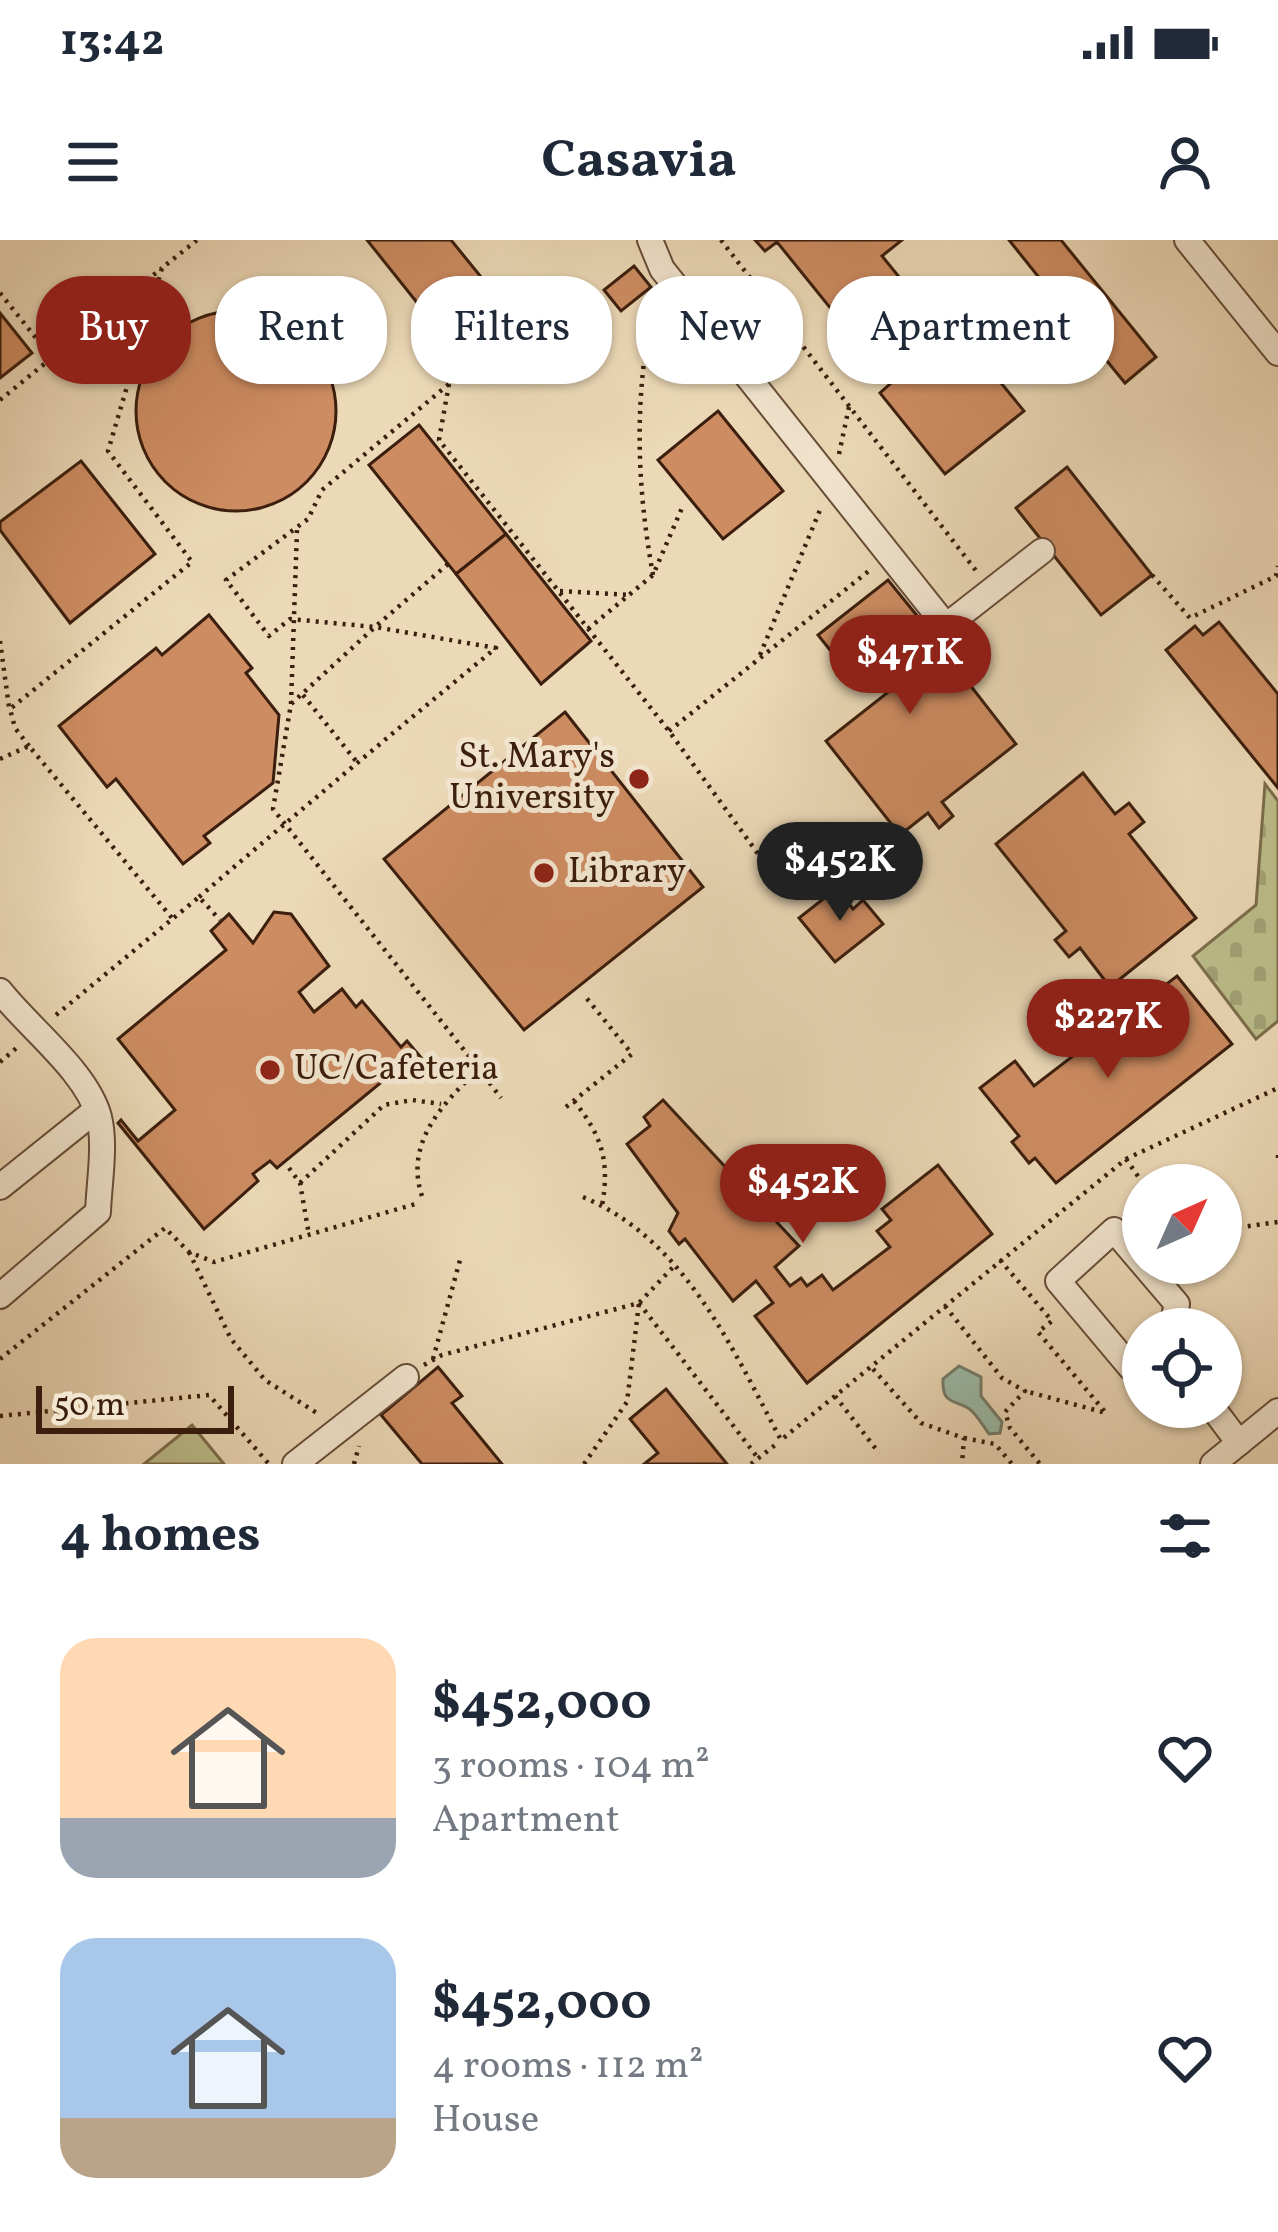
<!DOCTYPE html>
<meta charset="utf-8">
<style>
:root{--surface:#fff;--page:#f2f2f3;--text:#1f2937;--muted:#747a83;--accent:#8f2418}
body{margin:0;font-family:Vollkorn,serif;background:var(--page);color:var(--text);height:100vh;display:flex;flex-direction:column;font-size:45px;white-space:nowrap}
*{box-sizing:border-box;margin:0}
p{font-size:39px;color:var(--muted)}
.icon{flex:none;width:66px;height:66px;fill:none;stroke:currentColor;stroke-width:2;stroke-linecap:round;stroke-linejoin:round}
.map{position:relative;height:1224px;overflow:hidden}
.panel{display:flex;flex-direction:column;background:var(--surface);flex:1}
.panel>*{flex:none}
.top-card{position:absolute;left:36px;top:36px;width:1206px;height:108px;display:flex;gap:24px}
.needle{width:78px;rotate:45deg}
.controls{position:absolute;left:1122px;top:924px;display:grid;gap:24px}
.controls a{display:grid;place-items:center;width:120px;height:120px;border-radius:50%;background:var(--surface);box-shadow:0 3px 9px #0004;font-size:60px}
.scale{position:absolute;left:36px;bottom:30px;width:198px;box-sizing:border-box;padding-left:12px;border:6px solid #3b1e0d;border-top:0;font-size:33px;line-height:42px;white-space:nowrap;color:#3b1e0d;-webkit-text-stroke:9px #f3e6d0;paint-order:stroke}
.price{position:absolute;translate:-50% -102px;padding:0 27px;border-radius:42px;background:var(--accent);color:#fff;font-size:39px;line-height:78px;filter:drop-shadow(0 3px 6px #0008)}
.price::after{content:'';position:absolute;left:50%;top:72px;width:36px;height:27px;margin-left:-18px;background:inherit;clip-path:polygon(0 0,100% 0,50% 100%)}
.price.current{background:#222;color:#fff}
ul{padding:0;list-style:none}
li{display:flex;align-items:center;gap:36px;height:300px;padding:0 60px}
li span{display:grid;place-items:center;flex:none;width:336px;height:240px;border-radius:36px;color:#555}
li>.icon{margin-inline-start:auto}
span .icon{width:144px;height:144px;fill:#fffc;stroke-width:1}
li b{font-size:51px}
h2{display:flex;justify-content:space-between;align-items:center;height:144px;padding:0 60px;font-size:51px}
.pill{padding:0 42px;border-radius:48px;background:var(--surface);box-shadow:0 3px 9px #0004;font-size:42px;line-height:108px}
.pill.current{background:var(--accent);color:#fff}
.status{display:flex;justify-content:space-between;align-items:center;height:84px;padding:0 60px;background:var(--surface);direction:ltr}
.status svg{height:33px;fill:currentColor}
header{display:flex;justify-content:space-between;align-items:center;height:156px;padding:0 60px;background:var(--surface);font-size:54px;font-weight:700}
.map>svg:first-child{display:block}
.cemetery{fill:url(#cemetery-stones);stroke:#7c6e4c;stroke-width:3}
.pitch{fill:#bcbe8b;stroke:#7c6e4c;stroke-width:3}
.water{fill:#9abba8;stroke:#747c6a;stroke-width:3}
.building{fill:#cd8c62;stroke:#3b1e0d;stroke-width:3}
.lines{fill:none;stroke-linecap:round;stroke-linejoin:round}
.minor-casing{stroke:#674d38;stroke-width:28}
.path{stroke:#3b1e0d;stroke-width:4.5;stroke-dasharray:3 6;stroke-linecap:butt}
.minor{stroke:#f3e6d0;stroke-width:24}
.poi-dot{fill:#8f2418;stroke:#f3e6d0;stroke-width:4.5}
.labels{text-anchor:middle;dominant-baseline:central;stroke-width:10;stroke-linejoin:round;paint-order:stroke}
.poi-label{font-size:36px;fill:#3b1e0d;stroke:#f3e6d0;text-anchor:start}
</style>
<div class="status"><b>13:42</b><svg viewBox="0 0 49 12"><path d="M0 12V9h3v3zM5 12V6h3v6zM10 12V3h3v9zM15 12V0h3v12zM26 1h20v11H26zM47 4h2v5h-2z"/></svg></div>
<header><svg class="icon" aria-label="menu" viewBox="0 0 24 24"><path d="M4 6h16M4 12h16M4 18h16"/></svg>Casavia<svg class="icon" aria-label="person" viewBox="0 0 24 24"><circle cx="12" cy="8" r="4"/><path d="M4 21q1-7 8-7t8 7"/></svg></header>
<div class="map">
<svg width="1278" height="1224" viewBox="0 0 1278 1224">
<defs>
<pattern id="cemetery-stones" width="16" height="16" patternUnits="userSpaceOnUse" patternTransform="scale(3)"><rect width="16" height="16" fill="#bcbe8b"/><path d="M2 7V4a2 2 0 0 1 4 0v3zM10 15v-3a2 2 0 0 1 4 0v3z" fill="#a2a377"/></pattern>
</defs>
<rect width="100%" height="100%" fill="#ecd9b7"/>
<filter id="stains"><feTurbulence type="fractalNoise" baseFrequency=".00167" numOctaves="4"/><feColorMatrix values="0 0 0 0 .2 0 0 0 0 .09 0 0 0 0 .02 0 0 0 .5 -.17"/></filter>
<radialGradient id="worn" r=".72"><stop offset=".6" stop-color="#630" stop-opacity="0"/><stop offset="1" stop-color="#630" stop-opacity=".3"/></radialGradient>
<path class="cemetery" d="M1265,544L1278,561V781L1256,799L1193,716L1256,665Z"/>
<path class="pitch" d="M192,1185L224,1224H144Z"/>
<path class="water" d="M959,1126L981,1137V1156L1002,1182L1000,1193L989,1194C984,1187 975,1172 968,1168C952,1159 942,1164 943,1139Z"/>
<g class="building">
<path d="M367,0H451L490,48L439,90Z"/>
<path d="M755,0H902L882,16L947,96L957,89L971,106L1045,45L1009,0H1061L1156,117L1125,143L1076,83L1001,143L1024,171L945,234L880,153L891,143L777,2L765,11Z"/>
<path d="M634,26L651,47L621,71L604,50Z"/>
<circle cx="236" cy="171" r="100"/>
<path d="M0,73L32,113L0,138Z"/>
<path d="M718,171L783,251L723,299L658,220Z"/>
<path d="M419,185L506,294L456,334L369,225Z"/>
<path d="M81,221L155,314L70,383L0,290V282Z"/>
<path d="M1067,227L1152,335L1101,375L1016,268Z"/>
<path d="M506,294L591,401L541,444L456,334Z"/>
<path d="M888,340L923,383L900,401L903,406L910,401L922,416L915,421L920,427L942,409L1016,504L942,562L953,576L939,588L928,573L900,595L826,501L896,446L889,436L897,430L887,414L854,440L818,395Z"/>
<path d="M209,375L252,428L246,433L279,475L273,543L204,596L210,603L183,624L116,539L107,547L59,486L156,408L162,415Z"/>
<path d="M1219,382L1278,454V548L1166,410L1195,386L1203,395Z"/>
<path d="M565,472L703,647L524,790L384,619Z"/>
<path d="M1083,533L1115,574L1129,563L1144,582L1129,594L1196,678L1110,747L1080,708L1069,717L1055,700L1066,691L996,604Z"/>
<path d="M837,648L853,669L863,660L883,684L835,722L799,678Z"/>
<path d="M274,672L291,674L329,726L299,752L314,772L342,749L356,767L362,761L401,807L407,801L424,821L409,834L401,826L277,928L270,921L253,934L258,941L204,989L118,883L121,880L138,901L175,870L118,799L226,710L211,691L229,674L253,703Z"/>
<path d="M1177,736L1232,804L1056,943L1035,918L1029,923L1012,902L1019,896L980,848L1015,821L1034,846Z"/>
<path d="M663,860L799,1006L775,1027L790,1046L801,1038L807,1046L822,1035L833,1050L890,1007L877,991L891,980L882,969L938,925L992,994L807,1143L755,1076L773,1063L756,1041L733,1061L685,999L679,1004L669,991L678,973L627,904L650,886L644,877Z"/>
<path d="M438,1127L462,1156L452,1163L502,1224H422L381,1175Z"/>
<path d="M666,1149L727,1224H644L658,1213L630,1179Z"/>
</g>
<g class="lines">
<g class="minor-casing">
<g id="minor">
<path d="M650,0L662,29L946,386L1042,311"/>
<path d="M1187,0L1278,113"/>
<path d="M0,751C30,789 87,832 99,877C106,905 99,943 98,972L0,1056"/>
<path d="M0,947L96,870"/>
<path d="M1143,1121L1131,1128L1058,1041L1114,990L1177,1064L1171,1089"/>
<path d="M1212,1167L1239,1203"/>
<path d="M295,1224L406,1137"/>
<path d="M1213,1224L1278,1171"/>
</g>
</g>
<g class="path">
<path d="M721,0L977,332"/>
<path d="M0,53L52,118"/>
<path d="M449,144L439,200L669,491L793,662"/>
<path d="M0,160L162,28"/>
<path d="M839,214L849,167"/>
<path d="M448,324L375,387L290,379L269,396L226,340L308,279L322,250L449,144L461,119"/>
<path d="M653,335C636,241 634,155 654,62"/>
<path d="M1152,335L1190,378L1276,336L1278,326"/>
<path d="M560,351L632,355"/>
<path d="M588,389L653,335L682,268"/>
<path d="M0,401L9,467"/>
<path d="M760,415L820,270"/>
<path d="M303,455L356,521"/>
<path d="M291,464L297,290"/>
<path d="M669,491L870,330"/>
<path d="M29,506L15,488L10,469L192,322L108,211L162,28L197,0"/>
<path d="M0,519L29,506L172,678"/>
<path d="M199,657C297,573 396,490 496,408L375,387L291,464L273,569L285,584L479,829L501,858"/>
<path d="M56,775L199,657L220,680"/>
<path d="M0,822L20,805"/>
<path d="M574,861C602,896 610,921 602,966"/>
<path d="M566,867L632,814L584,755"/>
<path d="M1278,915V919"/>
<path d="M1126,919L1144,945"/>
<path d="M289,928L300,943L309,995"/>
<path d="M300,943L384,865L412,860L441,864"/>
<path d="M422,956C404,903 443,863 479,829"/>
<path d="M583,957C685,1000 732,1108 781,1200L1126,919L1278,848"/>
<path d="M1221,990L1278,982"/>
<path d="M189,1012L231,1099L265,1140L320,1175"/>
<path d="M1000,1020L1052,1081L1038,1092L1106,1173L1025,1151"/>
<path d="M639,1063L758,1218"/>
<path d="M945,1066L1002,1138L1025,1151L1005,1172L1010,1188L1040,1224"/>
<path d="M0,1119L165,988L189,1012L214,1022L419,963"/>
<path d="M433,1119L460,1020"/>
<path d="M424,1125L442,1115L639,1063L675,1025"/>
<path d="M873,1129L921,1183L964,1198L962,1224"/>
<path d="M835,1156L879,1213"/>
<path d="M0,1176L209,1155L268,1223"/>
<path d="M964,1198L995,1204L1012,1224"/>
<path d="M354,1224L359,1206"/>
<path d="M584,1224L627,1162L639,1063"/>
<path d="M751,1224L779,1202"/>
</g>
<use href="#minor" class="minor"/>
</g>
<g class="poi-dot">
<circle cx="639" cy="539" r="12"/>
<circle cx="544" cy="633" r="12"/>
<circle cx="270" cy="830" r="12"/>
</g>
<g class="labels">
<g class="poi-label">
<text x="615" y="518" text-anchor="end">St. Mary's<tspan x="615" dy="41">University</tspan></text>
<text x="568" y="633">Library</text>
<text x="294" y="830">UC/Cafeteria</text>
</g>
</g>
<rect width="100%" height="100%" filter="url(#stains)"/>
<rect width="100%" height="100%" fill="url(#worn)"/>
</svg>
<div class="controls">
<a><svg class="needle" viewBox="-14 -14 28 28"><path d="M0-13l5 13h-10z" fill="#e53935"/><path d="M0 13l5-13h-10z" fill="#747a83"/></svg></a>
<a><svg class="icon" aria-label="locate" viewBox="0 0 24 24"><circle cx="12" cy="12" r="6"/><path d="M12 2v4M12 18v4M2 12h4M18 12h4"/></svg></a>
</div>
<div class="scale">50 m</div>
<b class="price" style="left:910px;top:477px">$471K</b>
<b class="price current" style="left:840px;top:684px">$452K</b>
<b class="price" style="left:1108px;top:841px">$227K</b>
<b class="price" style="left:803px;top:1006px">$452K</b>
<div class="top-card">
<a class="pill current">Buy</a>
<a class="pill">Rent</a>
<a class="pill">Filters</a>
<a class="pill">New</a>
<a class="pill">Apartment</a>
</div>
</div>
<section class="panel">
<h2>4 homes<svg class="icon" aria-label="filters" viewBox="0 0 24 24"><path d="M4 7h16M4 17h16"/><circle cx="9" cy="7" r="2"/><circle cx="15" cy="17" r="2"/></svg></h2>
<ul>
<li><span style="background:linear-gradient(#ffd9b3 75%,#9aa5b1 0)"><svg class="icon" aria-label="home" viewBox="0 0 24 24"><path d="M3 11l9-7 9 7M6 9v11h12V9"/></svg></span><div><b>$452,000</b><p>3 rooms · 104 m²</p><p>Apartment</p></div><svg class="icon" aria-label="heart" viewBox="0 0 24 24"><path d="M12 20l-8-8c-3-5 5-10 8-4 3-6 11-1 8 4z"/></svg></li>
<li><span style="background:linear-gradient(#a9c7e8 75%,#b9a48a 0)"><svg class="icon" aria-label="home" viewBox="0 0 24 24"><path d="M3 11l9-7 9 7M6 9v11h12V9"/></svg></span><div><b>$452,000</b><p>4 rooms · 112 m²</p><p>House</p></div><svg class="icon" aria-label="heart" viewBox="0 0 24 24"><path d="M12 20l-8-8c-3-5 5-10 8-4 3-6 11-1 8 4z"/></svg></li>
</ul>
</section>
